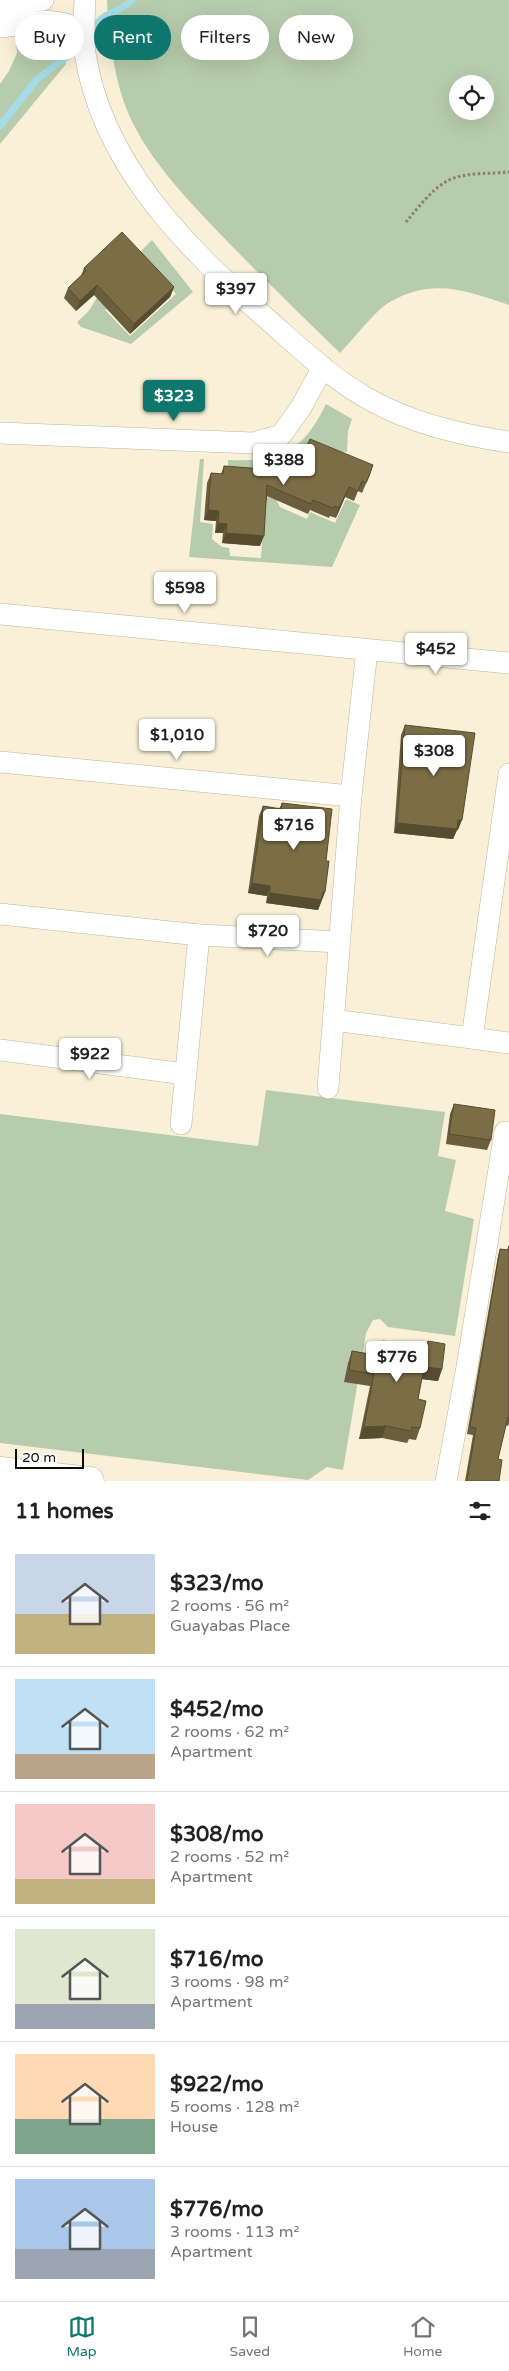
<!DOCTYPE html>
<meta charset="utf-8">
<style>
:root{--surface:#fff;--page:#f6f6f6;--text:#222;--muted:#767676;--line:#e0e0e0;--accent:#0f766e}
body{margin:0;font-family:"Varela Round",sans-serif;background:var(--page);color:var(--text);height:100vh;display:flex;flex-direction:column;font-size:19px;white-space:nowrap}
*{box-sizing:border-box;margin:0}
p{font-size:16px;color:var(--muted)}
.icon{flex:none;width:28px;height:28px;fill:none;stroke:currentColor;stroke-width:2;stroke-linecap:round;stroke-linejoin:round}
.map{position:relative;height:1481px;overflow:hidden}
.details{display:flex;flex-direction:column;background:var(--surface);flex:1}
.details>*{flex:none}
.banner{position:absolute;left:15px;top:15px;width:480px;height:45px;display:flex;gap:10px}
.buttons{position:absolute;left:449px;top:75px;display:grid;gap:10px}
.buttons a{display:grid;place-items:center;width:45px;height:45px;border-radius:50%;background:var(--surface);box-shadow:0 5px 20px #0002;font-size:25px}
.scale{position:absolute;left:15px;bottom:12px;width:69px;box-sizing:border-box;padding-left:5px;border:2px solid #0f0c05;border-top:0;font-size:14px;line-height:18px;white-space:nowrap;color:#0f0c05;-webkit-text-stroke:4px #fff;paint-order:stroke}
.price{position:absolute;translate:-50% -42px;padding:0 11px;border-radius:5px;background:#fff;color:#222;font-size:16px;line-height:32px;filter:drop-shadow(0 1px 2px #0008)}
.price::after{content:'';position:absolute;left:50%;top:30px;width:15px;height:11px;margin-left:-8px;background:inherit;clip-path:polygon(0 0,100% 0,50% 100%)}
.price.current{background:var(--accent);color:#fff}
ul{padding:0;list-style:none}
li{display:flex;align-items:center;gap:15px;height:125px;padding:0 15px}
li+li{border-top:1px solid var(--line)}
li span{display:grid;place-items:center;flex:none;width:140px;height:100px;border-radius:0px;color:#555}
li>.icon{margin-inline-start:auto}
span .icon{width:60px;height:60px;fill:#fffc;stroke-width:1}
li b{font-size:21px}
h2{display:flex;justify-content:space-between;align-items:center;height:60px;padding:0 15px;font-size:21px}
.tag{padding:0 18px;border-radius:22px;background:var(--surface);box-shadow:0 5px 20px #0002;font-size:18px;line-height:45px}
.tag.current{background:var(--accent);color:#fff}
.dock{display:flex;justify-content:space-around;align-items:center;height:70px;border-top:1px solid var(--line);background:var(--surface);font-size:14px;color:var(--muted)}
.dock a{display:grid;justify-items:center;gap:2px}
.dock .current{color:var(--accent)}
.map>svg:first-child{display:block}
.green{fill:#b7ccac;fill-rule:evenodd}
.lines{fill:none;stroke-linecap:round;stroke-linejoin:round}
.stream{stroke:#a5dce5;stroke-width:7}
.minor-casing{stroke:#beb59d;stroke-width:22}
.secondary-casing{stroke:#beb59d;stroke-width:29}
.path{stroke:#878070;stroke-width:3;stroke-dasharray:2.5 2.5;stroke-linecap:butt}
.minor{stroke:#fff;stroke-width:21}
.secondary{stroke:#fff;stroke-width:28}
.wall{fill:#6a5e3c}
.shaded-wall{fill:#564c31}
.building{fill:#7b6d46;stroke:#564c31}
</style>
<div class="map">
<svg width="509" height="1481" viewBox="0 0 509 1481">
<rect width="100%" height="100%" fill="#f9f0d7"/>
<g class="green">
<path d="M107,0H509V305C466,290 431,277 388,303C374,312 353,340 340,353C301,315 262,277 224,238C189,201 150,162 129,115C114,80 109,37 107,0ZM458,84H485V111H458Z"/>
<path d="M51,30L60,33L66,64L0,144V84L9,71L17,53L15,35Z"/>
<path d="M152,240L193,292L131,344L81,327L77,322L88,312L98,296L114,301L105,310L130,336L176,294L140,252Z"/>
<path d="M326,404L352,419L348,431L347,452L306,448C291,460 278,481 277,501L280,507L307,519L310,512L335,523L346,499L360,505L332,567L189,557L200,459H204L200,522L213,524L212,539L222,547L229,548L230,556L261,558L267,474L228,469V460C280,462 303,452 326,404Z"/>
<path d="M266,1090L445,1112L438,1156L456,1160L445,1211L474,1219L455,1336L388,1327L380,1319L373,1320L366,1333L343,1470L327,1467L308,1480L0,1443V1114L258,1146Z"/>
</g>
<g class="lines">
<g class="stream">
<path d="M92,35C100,8 117,17 132,0"/>
<path d="M0,126L37,79L81,46"/>
</g>
<g class="minor-casing">
<g id="minor">
<path d="M85,0C84,18 83,35 85,53C102,165 187,248 267,319C300,348 333,380 372,401C414,424 461,435 509,442"/>
<path d="M0,8L43,0"/>
<path d="M0,27C37,23 47,15 83,30"/>
<path d="M0,433L253,443L281,435L300,409L323,367"/>
<path d="M0,614L509,663"/>
<path d="M0,762L351,796"/>
<path d="M0,914L199,935L181,1124"/>
<path d="M199,935L339,942"/>
<path d="M333,1020L472,1038L509,774"/>
<path d="M472,1038L509,1043"/>
<path d="M0,1050L185,1074"/>
<path d="M328,1088L351,796L367,650"/>
<path d="M446,1481L467,1367L505,1132"/>
</g>
</g>
<g class="secondary-casing">
<path id="secondary" d="M0,1471L90,1481"/>
</g>
<path class="path" d="M406,222C418,208 431,190 447,181C464,172 490,174 509,172"/>
<use href="#minor" class="minor"/>
<use href="#secondary" class="secondary"/>
</g>
<g class="wall">
<path d="M84,268L174,287L170,297L130,334L94,295L76,311L64,298L68,288L81,276Z"/>
<path d="M304,452L373,465L362,493L358,491L354,501L345,497L336,518L330,516L329,518L310,510L308,514L267,496L260,546L222,543L223,533H215L216,521L204,520L207,483L211,473L221,474L224,466L290,471Z"/>
<path d="M405,725L458,830H457L453,839L394,833L401,735Z"/>
<path d="M282,803L326,861L325,892L318,910L266,903L267,896L248,893L259,816L263,806L279,809Z"/>
<path d="M454,1104L491,1140L487,1150L446,1144L450,1114Z"/>
<path d="M509,1245V1424L508,1426L506,1425L498,1459L499,1481H465L473,1435L467,1434L498,1256L500,1249L507,1250Z"/>
<path d="M383,1341L425,1348L428,1341L442,1369L438,1381L422,1379L418,1399L420,1428L416,1440L409,1439L407,1443L382,1438L359,1439L370,1386L344,1382L348,1363L352,1351L378,1355Z"/>
</g>
<g class="shaded-wall">
<path d="M97,285L94,295L76,311L80,301Z"/>
<path d="M174,287L170,297L130,334L134,324Z"/>
<path d="M373,465L370,475L362,493L366,483Z"/>
<path d="M349,487L345,497L336,518L339,508Z"/>
<path d="M208,510L219,511L216,521L204,520Z"/>
<path d="M218,523L227,524L223,533H215Z"/>
<path d="M226,533L264,536L260,546L222,543Z"/>
<path d="M458,820H462L458,830H457L453,839L394,833L397,823Z"/>
<path d="M252,883L270,886L267,896L248,893Z"/>
<path d="M323,892H325L318,910L266,903L270,893Z"/>
<path d="M424,1367L442,1369L438,1381L420,1379Z"/>
<path d="M386,1426L382,1438L359,1439L364,1427Z"/>
</g>
<g class="building">
<path d="M122,232L174,287L134,324L97,285L80,301L68,288L86,271L84,268Z"/>
<path d="M310,439L373,465L366,483L362,481L358,491L349,487L339,508L334,506L333,508L313,500L311,504L267,485L264,536L226,533L227,524L218,523L219,511L208,510L211,473L223,474L224,466L290,471L299,450L304,452Z"/>
<path d="M405,725L475,733L462,820H458L457,829L397,823Z"/>
<path d="M282,803L332,809L326,861H329L325,892H323L321,900L270,893V886L252,883L263,806L281,809Z"/>
<path d="M454,1104L495,1110L491,1140L449,1134Z"/>
<path d="M509,1246V1418L508,1417L498,1459L502,1460L499,1481H467L476,1428L470,1427L500,1249L508,1250Z"/>
<path d="M383,1341L427,1349L428,1341L445,1344L442,1369L424,1367L418,1399L426,1401L420,1428L412,1427L411,1431L386,1426L364,1427L374,1374L349,1370L352,1351L380,1356Z"/>
</g>
</svg>
<div class="buttons">
<a><svg class="icon" aria-label="locate" viewBox="0 0 24 24"><circle cx="12" cy="12" r="6"/><path d="M12 2v4M12 18v4M2 12h4M18 12h4"/></svg></a>
</div>
<div class="scale">20 m</div>
<b class="price" style="left:236px;top:315px">$397</b>
<b class="price current" style="left:174px;top:422px">$323</b>
<b class="price" style="left:284px;top:486px">$388</b>
<b class="price" style="left:185px;top:614px">$598</b>
<b class="price" style="left:436px;top:675px">$452</b>
<b class="price" style="left:177px;top:761px">$1,010</b>
<b class="price" style="left:434px;top:777px">$308</b>
<b class="price" style="left:294px;top:851px">$716</b>
<b class="price" style="left:268px;top:957px">$720</b>
<b class="price" style="left:90px;top:1080px">$922</b>
<b class="price" style="left:397px;top:1383px">$776</b>
<div class="banner">
<a class="tag">Buy</a>
<a class="tag current">Rent</a>
<a class="tag">Filters</a>
<a class="tag">New</a>
</div>
</div>
<section class="details">
<h2>11 homes<svg class="icon" aria-label="filters" viewBox="0 0 24 24"><path d="M4 7h16M4 17h16"/><circle cx="9" cy="7" r="2"/><circle cx="15" cy="17" r="2"/></svg></h2>
<ul>
<li><span style="background:linear-gradient(#c9d6e8 60%,#c2b280 0)"><svg class="icon" aria-label="home" viewBox="0 0 24 24"><path d="M3 11l9-7 9 7M6 9v11h12V9"/></svg></span><div><b>$323/mo</b><p>2 rooms · 56 m²</p><p>Guayabas Place</p></div></li>
<li><span style="background:linear-gradient(#bfe0f5 75%,#b9a48a 0)"><svg class="icon" aria-label="home" viewBox="0 0 24 24"><path d="M3 11l9-7 9 7M6 9v11h12V9"/></svg></span><div><b>$452/mo</b><p>2 rooms · 62 m²</p><p>Apartment</p></div></li>
<li><span style="background:linear-gradient(#f6c9c9 75%,#c2b280 0)"><svg class="icon" aria-label="home" viewBox="0 0 24 24"><path d="M3 11l9-7 9 7M6 9v11h12V9"/></svg></span><div><b>$308/mo</b><p>2 rooms · 52 m²</p><p>Apartment</p></div></li>
<li><span style="background:linear-gradient(#dfe7d0 75%,#9aa5b1 0)"><svg class="icon" aria-label="home" viewBox="0 0 24 24"><path d="M3 11l9-7 9 7M6 9v11h12V9"/></svg></span><div><b>$716/mo</b><p>3 rooms · 98 m²</p><p>Apartment</p></div></li>
<li><span style="background:linear-gradient(#ffd9b3 65%,#7fa58c 0)"><svg class="icon" aria-label="home" viewBox="0 0 24 24"><path d="M3 11l9-7 9 7M6 9v11h12V9"/></svg></span><div><b>$922/mo</b><p>5 rooms · 128 m²</p><p>House</p></div></li>
<li><span style="background:linear-gradient(#a9c7e8 70%,#9aa5b1 0)"><svg class="icon" aria-label="home" viewBox="0 0 24 24"><path d="M3 11l9-7 9 7M6 9v11h12V9"/></svg></span><div><b>$776/mo</b><p>3 rooms · 113 m²</p><p>Apartment</p></div></li>
</ul>
</section>
<nav class="dock">
<a class="current"><svg class="icon" aria-label="map" viewBox="0 0 24 24"><path d="M3 6l6-2 6 2 6-2v14l-6 2-6-2-6 2zM9 4v14M15 6v14"/></svg>Map</a>
<a><svg class="icon" aria-label="saved" viewBox="0 0 24 24"><path d="M7 4h10v16l-5-4-5 4z"/></svg>Saved</a>
<a><svg class="icon" aria-label="home" viewBox="0 0 24 24"><path d="M3 11l9-7 9 7M6 9v11h12V9"/></svg>Home</a>
</nav>
